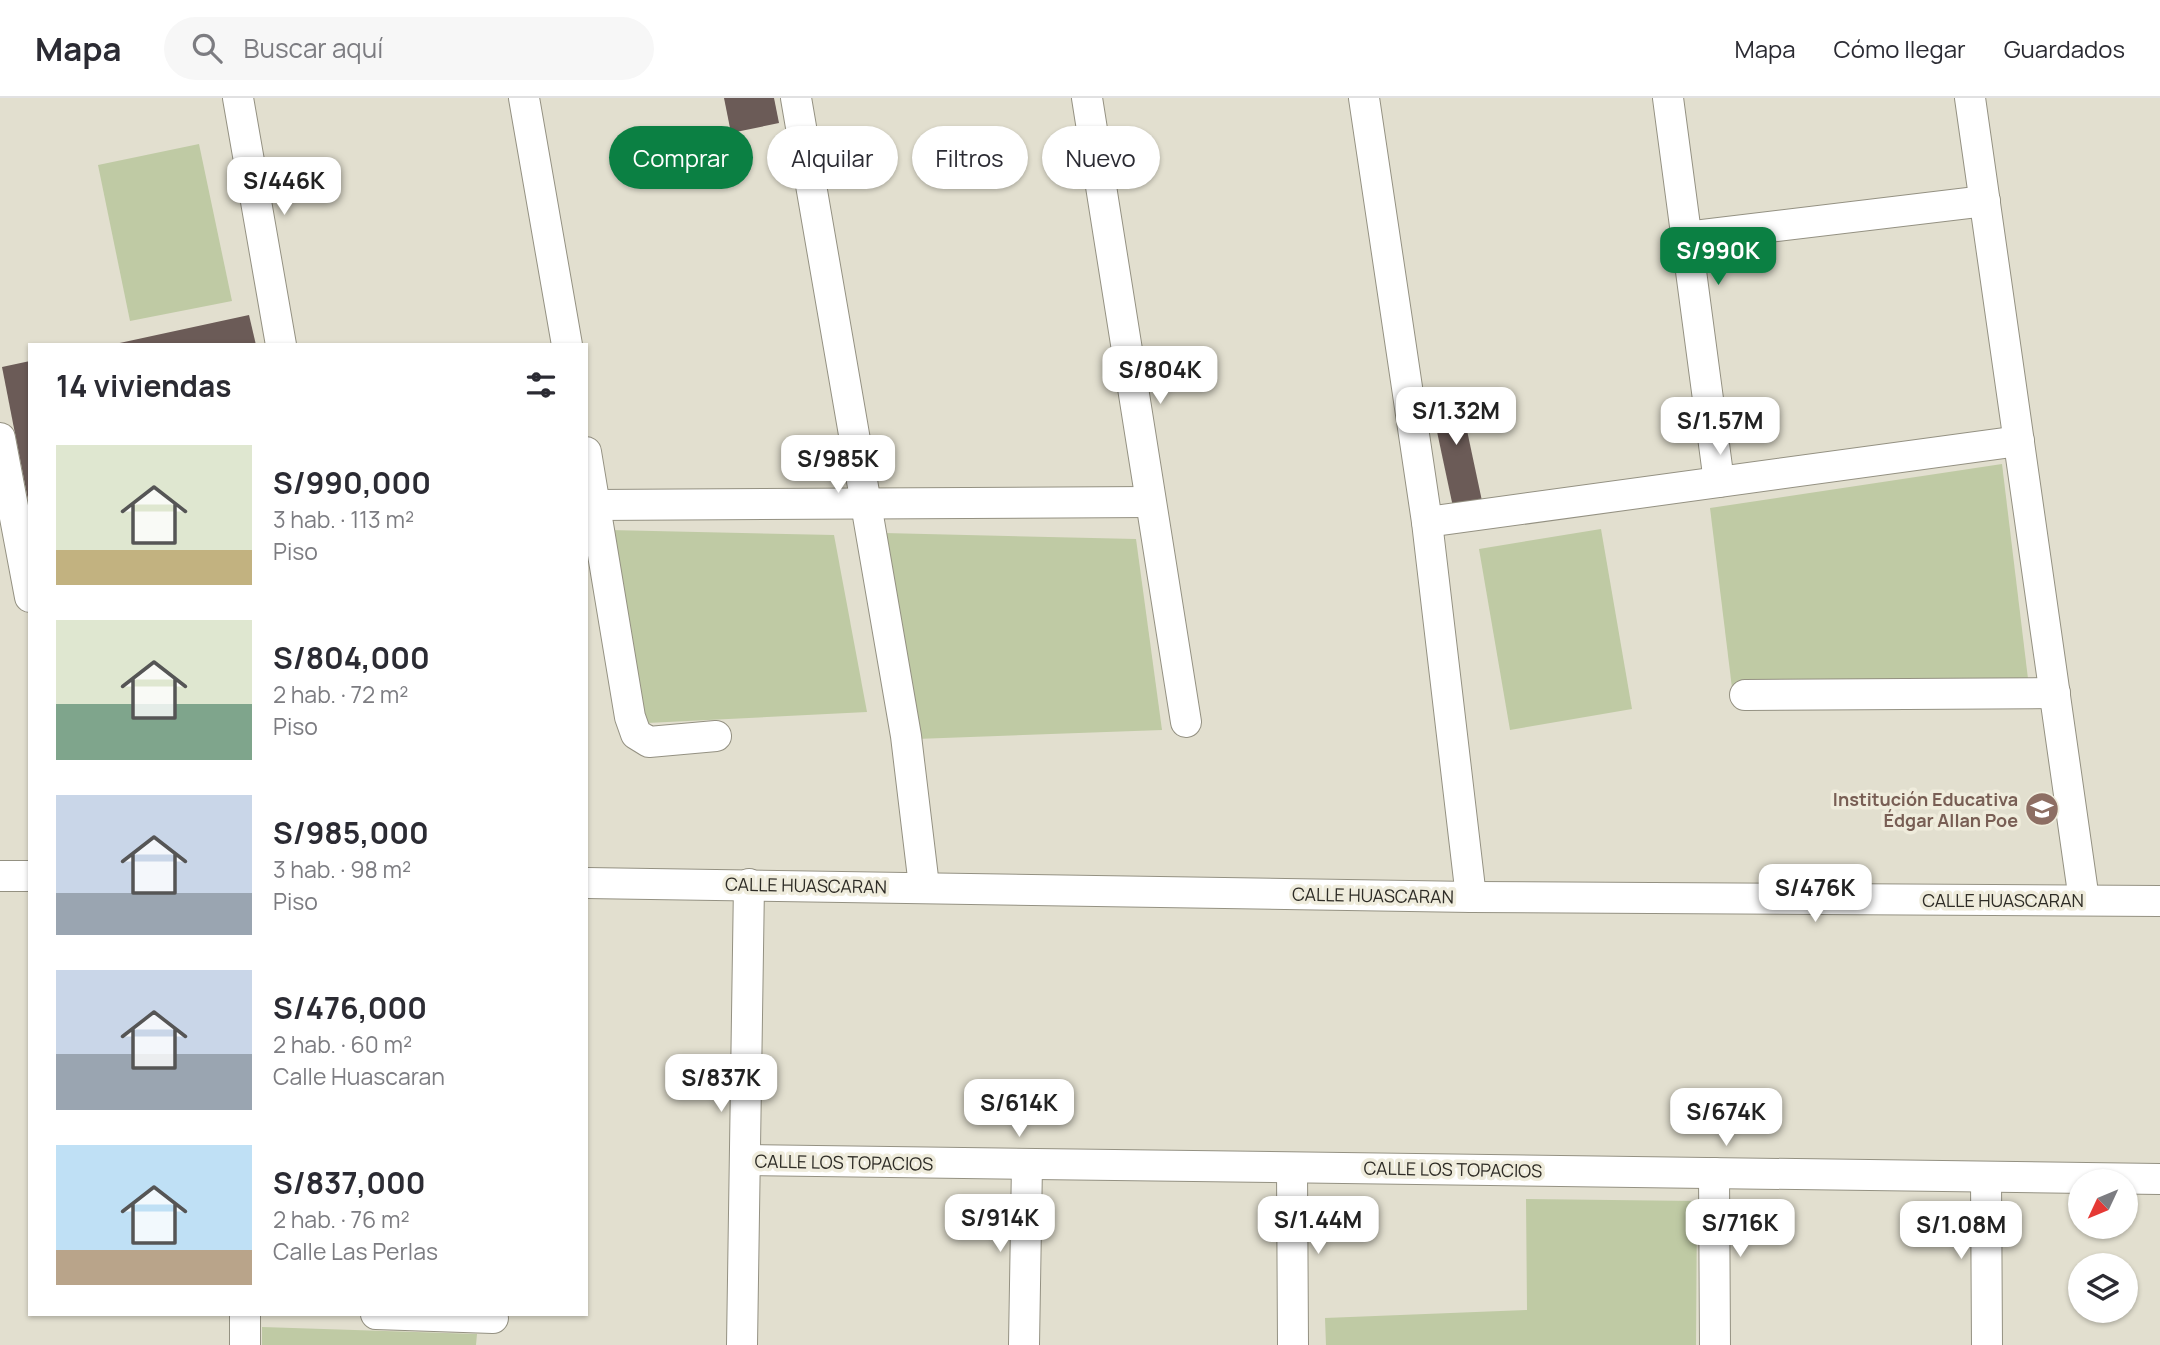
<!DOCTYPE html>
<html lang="es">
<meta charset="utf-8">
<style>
:root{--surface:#fff;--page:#f7f7f7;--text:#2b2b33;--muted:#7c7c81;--line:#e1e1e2;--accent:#0b8043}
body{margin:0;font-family:Manrope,sans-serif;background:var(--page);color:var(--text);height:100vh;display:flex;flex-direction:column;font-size:26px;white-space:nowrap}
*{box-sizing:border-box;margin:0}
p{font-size:23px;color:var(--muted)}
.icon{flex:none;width:38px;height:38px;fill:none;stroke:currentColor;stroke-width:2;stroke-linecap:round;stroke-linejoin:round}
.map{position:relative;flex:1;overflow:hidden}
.drawer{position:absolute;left:28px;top:245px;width:560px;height:973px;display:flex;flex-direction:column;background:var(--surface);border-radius:0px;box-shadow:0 2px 5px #0004}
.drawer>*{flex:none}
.banner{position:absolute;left:609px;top:28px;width:665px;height:63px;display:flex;gap:14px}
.needle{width:46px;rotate:226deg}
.fabs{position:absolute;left:2068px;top:1071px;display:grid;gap:14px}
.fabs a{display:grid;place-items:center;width:70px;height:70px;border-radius:50%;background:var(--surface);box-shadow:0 2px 5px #0004;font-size:35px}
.price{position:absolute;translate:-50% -60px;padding:0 16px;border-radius:14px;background:#fff;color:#222;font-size:23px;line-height:46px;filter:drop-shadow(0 2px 4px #0008)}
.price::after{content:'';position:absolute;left:50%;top:42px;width:21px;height:16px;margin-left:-10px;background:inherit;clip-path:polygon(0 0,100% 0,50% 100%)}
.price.selected{background:var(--accent);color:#fff}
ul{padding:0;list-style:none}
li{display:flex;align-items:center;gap:21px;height:175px;padding:0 28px}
li span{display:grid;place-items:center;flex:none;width:196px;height:140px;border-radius:0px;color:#555}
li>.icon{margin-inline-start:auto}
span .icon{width:84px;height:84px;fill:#fffc;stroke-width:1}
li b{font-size:30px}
h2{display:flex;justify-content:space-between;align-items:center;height:84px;padding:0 28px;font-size:30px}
.pill{padding:0 24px;border-radius:32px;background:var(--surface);box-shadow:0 2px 5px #0004;font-size:24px;line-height:63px}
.pill.selected{background:var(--accent);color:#fff}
header{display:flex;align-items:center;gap:42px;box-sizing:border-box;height:98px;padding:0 35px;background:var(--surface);border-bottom:2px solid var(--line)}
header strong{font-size:33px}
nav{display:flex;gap:38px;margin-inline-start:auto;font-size:24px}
.search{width:490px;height:63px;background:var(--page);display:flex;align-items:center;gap:18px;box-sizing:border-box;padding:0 24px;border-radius:38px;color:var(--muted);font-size:26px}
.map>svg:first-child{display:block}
.green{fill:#bfcaa4}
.building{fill:#6b5b57}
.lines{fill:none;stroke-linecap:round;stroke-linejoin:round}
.minor-casing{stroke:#949182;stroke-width:32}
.minor{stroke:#fff;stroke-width:30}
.labels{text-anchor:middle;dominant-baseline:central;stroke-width:7;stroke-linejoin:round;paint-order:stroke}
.education-label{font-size:18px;font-weight:bold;fill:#785e54;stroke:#efecdc;text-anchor:end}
.street-label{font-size:18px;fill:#2e2c26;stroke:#efecdc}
</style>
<header>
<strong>Mapa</strong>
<div class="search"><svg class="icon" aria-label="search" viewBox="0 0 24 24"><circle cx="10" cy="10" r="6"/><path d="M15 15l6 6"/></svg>Buscar aquí</div>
<nav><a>Mapa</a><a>Cómo llegar</a><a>Guardados</a></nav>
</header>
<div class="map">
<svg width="2160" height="1247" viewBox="0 0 2160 1247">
<rect width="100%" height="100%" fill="#e2dfcf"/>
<g class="green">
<path d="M199,46L232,203L130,223L98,67Z"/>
<path d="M2002,366L2029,589L1732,590L1710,410Z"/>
<path d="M1601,431L1632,611L1510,632L1479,451Z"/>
<path d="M609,432L834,437L867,614L647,625Z"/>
<path d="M884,435L1136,441L1162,632L916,641Z"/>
<path d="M1526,1101L1697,1103L1696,1247H1326L1325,1220L1527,1212Z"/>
<path d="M262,1229L477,1236L476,1247H262Z"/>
</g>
<g class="building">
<path d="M724,0H774L779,25L731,35Z"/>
<path d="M249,217L256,247H115V246Z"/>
<path d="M30,263V402H28L2,269Z"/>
<path d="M1458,290L1482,403L1453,409L1429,296Z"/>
</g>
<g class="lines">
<g class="minor-casing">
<g id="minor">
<path d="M238,0L281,247"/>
<path d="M524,0L567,247"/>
<path d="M796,0L906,638L924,788"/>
<path d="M1087,0L1186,624"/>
<path d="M1364,0L1427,424L1471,799"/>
<path d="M1668,0L1719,384"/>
<path d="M1970,0L2084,802"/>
<path d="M1686,139L1985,103"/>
<path d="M0,340L30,499"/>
<path d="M586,354L630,619L636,636L649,644L716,638"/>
<path d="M596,407L1149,404"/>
<path d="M1427,424L2019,343"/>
<path d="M1745,597L2055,595"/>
<path d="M0,778H30"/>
<path d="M586,785L1471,799L2160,803"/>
<path d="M745,1062L2160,1081"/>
<path d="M1292,1070L1293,1247"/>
<path d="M1714,1075L1715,1247"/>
<path d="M1986,1079L1987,1247"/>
<path d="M376,1216L493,1220"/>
<path d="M245,1247V1216"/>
<path d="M742,1247L749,786"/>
<path d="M1024,1247L1027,1066"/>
</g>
</g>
<use href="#minor" class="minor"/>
</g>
<defs>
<g id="school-disc" transform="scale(1.75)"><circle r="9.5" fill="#8d6e63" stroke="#efecdc"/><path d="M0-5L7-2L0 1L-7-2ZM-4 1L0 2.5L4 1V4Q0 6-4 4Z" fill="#fff"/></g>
</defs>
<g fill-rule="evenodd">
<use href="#school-disc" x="2042" y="711"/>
</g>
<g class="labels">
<g class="education-label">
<text x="2018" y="701">Institución Educativa<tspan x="2018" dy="21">Édgar Allan Poe</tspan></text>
</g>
<g class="street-label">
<text transform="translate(806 787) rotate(1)">CALLE HUASCARAN</text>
<text transform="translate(1373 797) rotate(1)">CALLE HUASCARAN</text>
<text x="2003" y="802">CALLE HUASCARAN</text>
<text transform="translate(844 1064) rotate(1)">CALLE LOS TOPACIOS</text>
<text transform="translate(1453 1071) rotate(1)">CALLE LOS TOPACIOS</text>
</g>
</g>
</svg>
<div class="fabs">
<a><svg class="needle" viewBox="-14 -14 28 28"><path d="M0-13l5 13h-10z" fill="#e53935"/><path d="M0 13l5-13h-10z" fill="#7c7c81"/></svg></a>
<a><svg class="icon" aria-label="layers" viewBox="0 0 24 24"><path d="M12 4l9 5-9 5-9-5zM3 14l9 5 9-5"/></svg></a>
</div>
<b class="price" style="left:284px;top:119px">S/446K</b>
<b class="price selected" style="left:1718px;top:189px">S/990K</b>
<b class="price" style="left:1160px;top:308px">S/804K</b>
<b class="price" style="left:1456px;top:349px">S/1.32M</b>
<b class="price" style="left:1720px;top:359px">S/1.57M</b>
<b class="price" style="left:838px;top:397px">S/985K</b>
<b class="price" style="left:1815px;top:826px">S/476K</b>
<b class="price" style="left:721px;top:1016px">S/837K</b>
<b class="price" style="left:1019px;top:1041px">S/614K</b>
<b class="price" style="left:1726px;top:1050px">S/674K</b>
<b class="price" style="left:1000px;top:1156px">S/914K</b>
<b class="price" style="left:1318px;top:1158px">S/1.44M</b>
<b class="price" style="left:1740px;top:1161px">S/716K</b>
<b class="price" style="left:1961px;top:1163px">S/1.08M</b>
<div class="banner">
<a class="pill selected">Comprar</a>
<a class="pill">Alquilar</a>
<a class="pill">Filtros</a>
<a class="pill">Nuevo</a>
</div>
<section class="drawer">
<h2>14 viviendas<svg class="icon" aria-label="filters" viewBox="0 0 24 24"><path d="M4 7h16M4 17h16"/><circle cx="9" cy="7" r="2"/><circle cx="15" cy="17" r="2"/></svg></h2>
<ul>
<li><span style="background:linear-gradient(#dfe7d0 75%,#c2b280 0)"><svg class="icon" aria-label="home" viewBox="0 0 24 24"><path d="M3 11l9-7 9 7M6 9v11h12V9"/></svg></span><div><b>S/990,000</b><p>3 hab. · 113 m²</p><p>Piso</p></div></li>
<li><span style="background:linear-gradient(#dfe7d0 60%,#7fa58c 0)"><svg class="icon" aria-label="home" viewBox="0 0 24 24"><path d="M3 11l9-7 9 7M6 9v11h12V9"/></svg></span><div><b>S/804,000</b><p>2 hab. · 72 m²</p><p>Piso</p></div></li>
<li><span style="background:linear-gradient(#c9d6e8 70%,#9aa5b1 0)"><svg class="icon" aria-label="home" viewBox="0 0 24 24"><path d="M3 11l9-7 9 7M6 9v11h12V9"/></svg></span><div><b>S/985,000</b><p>3 hab. · 98 m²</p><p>Piso</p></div></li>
<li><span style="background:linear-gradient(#c9d6e8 60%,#9aa5b1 0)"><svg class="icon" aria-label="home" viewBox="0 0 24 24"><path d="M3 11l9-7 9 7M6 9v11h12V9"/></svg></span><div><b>S/476,000</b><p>2 hab. · 60 m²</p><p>Calle Huascaran</p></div></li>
<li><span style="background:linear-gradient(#bfe0f5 75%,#b9a48a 0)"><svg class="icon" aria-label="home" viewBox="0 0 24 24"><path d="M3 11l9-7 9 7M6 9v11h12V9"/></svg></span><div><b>S/837,000</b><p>2 hab. · 76 m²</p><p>Calle Las Perlas</p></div></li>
</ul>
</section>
</div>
